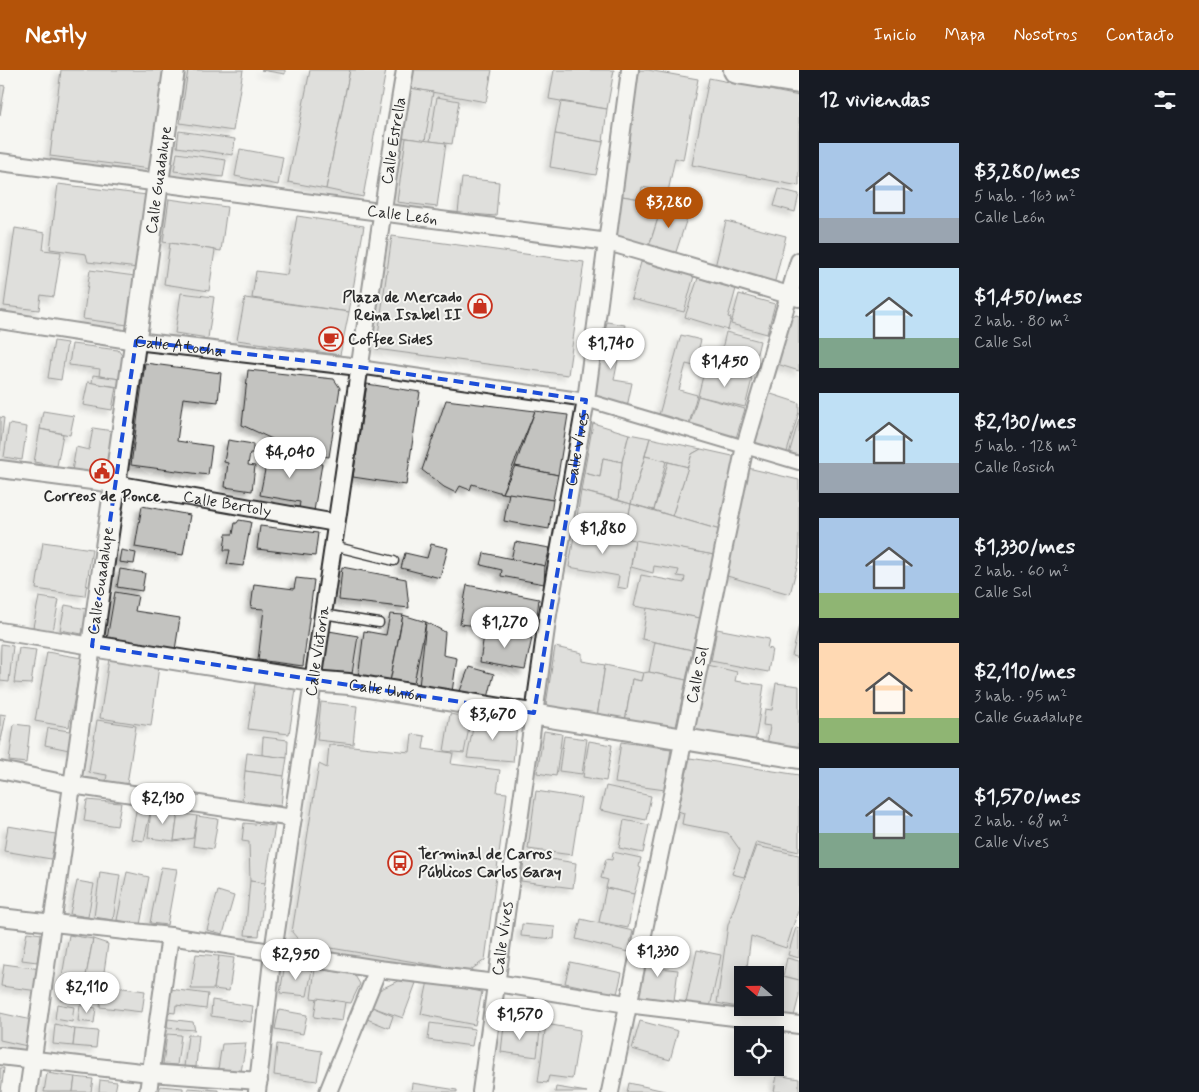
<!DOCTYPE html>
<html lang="es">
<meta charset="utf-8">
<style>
:root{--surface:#171b24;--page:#20242c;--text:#f1f3f6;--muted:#9ea1a6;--accent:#b45309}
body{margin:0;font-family:Mynerve,sans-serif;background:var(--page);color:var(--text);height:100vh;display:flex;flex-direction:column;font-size:19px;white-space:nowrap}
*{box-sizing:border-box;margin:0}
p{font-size:16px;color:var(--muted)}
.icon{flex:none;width:28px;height:28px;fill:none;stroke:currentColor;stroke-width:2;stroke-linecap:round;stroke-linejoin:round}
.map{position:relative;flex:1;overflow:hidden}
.side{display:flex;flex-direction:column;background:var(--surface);width:400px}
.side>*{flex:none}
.needle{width:32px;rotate:290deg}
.fabs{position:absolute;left:734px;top:896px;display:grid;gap:10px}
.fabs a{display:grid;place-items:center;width:50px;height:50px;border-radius:0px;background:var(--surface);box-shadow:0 2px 12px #0003;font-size:25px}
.price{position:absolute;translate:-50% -42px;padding:0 11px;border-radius:18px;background:#fff;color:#222;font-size:16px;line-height:32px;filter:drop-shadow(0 1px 2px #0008)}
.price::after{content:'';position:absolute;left:50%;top:30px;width:15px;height:11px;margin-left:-8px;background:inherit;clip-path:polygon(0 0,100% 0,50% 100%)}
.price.on{background:var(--accent);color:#fff}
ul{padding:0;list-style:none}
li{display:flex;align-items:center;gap:15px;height:125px;padding:0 20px}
li span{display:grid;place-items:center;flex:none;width:140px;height:100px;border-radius:0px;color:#555}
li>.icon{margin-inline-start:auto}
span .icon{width:60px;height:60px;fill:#fffc;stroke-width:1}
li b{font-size:21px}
h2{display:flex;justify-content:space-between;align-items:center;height:60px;padding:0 20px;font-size:21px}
header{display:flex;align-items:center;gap:30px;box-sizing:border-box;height:70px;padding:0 25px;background:var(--accent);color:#fff}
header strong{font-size:24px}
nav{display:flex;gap:28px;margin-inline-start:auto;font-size:18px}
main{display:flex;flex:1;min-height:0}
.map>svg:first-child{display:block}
.building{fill:#c3c3c0;stroke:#2b2b2b;filter:url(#shadow)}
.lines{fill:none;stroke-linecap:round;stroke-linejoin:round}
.service-casing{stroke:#2b2b2b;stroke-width:11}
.pedestrian-casing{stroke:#2b2b2b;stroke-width:16}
.minor-casing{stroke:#2b2b2b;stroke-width:20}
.tertiary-casing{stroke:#2b2b2b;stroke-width:24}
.primary-casing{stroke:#2b2b2b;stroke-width:30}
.service{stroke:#f6f6f2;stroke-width:8}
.pedestrian{stroke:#f6f6f2;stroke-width:12}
.minor{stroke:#f6f6f2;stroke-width:16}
.tertiary{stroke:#f6f6f2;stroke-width:20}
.primary{stroke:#f6f6f2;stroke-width:26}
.marked{fill:none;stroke:#1d4ed8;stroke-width:4;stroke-dasharray:10 6;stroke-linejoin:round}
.labels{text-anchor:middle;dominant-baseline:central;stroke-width:4;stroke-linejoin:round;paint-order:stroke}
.street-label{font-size:16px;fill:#2b2b2b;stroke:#f6f6f2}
.poi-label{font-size:16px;font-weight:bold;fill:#2b2b2b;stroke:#f6f6f2;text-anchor:start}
</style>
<header>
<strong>Nestly</strong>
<nav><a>Inicio</a><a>Mapa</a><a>Nosotros</a><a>Contacto</a></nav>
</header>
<main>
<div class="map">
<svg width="799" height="1022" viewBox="0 0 799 1022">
<defs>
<filter id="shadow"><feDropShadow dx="-4.5" dy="4.5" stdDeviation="2.5" flood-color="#0004"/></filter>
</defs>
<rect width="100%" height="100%" fill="#f6f6f2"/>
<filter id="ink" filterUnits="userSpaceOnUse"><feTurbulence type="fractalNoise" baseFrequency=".02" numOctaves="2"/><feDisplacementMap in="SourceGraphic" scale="10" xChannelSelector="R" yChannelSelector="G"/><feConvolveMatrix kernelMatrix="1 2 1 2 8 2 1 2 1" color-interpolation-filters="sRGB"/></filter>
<g filter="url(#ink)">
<g class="building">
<path d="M61,0H163L150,99L50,86Z"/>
<path d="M188,0H243L233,61L180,53Z"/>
<path d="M261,0H285V4Z"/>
<path d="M310,0H350L326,119L288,112Z"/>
<path d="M350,0H386L363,127L326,119Z"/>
<path d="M413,0H492L486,32L410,18Z"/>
<path d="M554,0H614L607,39L549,29Z"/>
<path d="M638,0H648L698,9L683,90L675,88L668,122L642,117L640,129L622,126Z"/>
<path d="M709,8L799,26V116L692,95Z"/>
<path d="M0,15L5,16L0,45Z"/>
<path d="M410,18L433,22L425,71L402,67Z"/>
<path d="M437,27L459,31L452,74L430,71Z"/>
<path d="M561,32L607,39L603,72L555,64Z"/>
<path d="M179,61L235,69L233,85L177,77Z"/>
<path d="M555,64L603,72L596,105L550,97Z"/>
<path d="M406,68L446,73L437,137L397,132Z"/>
<path d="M240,79L283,87L278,115L235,106Z"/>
<path d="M177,83L226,90L223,107L174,101Z"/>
<path d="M462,108L499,112L496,146L458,143Z"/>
<path d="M58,114L147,125L138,198L88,192L86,184L50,179Z"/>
<path d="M779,119L799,124L795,142L774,136Z"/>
<path d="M622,126L640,129L662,136L649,176L616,169Z"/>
<path d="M169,129L227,137L221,181L163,172Z"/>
<path d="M663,133L689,142L675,185L649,176Z"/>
<path d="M297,146L364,156L349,242L252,228L256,201L287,205Z"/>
<path d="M726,151L786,166L774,215L714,201Z"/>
<path d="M15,158L45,163L43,180L61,182L54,227L41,225L39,240L4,236Z"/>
<path d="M392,166L584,192L568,305L376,279Z"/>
<path d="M170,173L215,180L209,221L164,214Z"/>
<path d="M641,192L694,206L684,242L631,229Z"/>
<path d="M90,200L135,206L128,255L83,249Z"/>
<path d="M698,208L736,219L728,247L731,248L728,260L685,247Z"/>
<path d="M181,223L214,227L208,268L175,263Z"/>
<path d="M739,224L775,234L767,264L731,254Z"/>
<path d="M245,228L349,242L340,285L237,270Z"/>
<path d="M796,245L799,246V301L774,293L787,251Z"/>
<path d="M607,252L625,255L614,310L632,313L627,337L591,330Z"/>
<path d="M726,262L760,271L751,308L717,300Z"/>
<path d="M681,265L701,270L694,296L686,294L679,320L697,325L689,354L659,345Z"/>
<path d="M54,271L67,273L61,310L48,308Z"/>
<path d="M72,274L118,280L124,288L120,309L99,306L100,299L69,295Z"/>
<path d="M145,293L221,303L218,332L183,328L177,371L212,376L208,405L131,395Z"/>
<path d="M705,298L752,309L745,337L698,326Z"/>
<path d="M248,300L334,309L340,318L329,387L302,383L242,355Z"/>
<path d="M93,305L120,309L119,317L92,313Z"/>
<path d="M88,312L116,317L112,340L83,335Z"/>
<path d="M367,314L420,322L406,415L353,407Z"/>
<path d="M765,322L799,333V342L786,385L749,373Z"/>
<path d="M698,326L745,339L736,368L690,354Z"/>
<path d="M446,330L535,341L502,423L472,414L470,420L460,416L456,423L444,417L422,400Z"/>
<path d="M43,341L74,346L70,365L40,359Z"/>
<path d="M535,341L568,345L558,405L515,396Z"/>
<path d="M0,347L4,348L0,381Z"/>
<path d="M799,349V387L789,384Z"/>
<path d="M593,353L629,364L622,392L603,388L600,407L584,403Z"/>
<path d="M9,354L27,357L22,390L4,387Z"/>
<path d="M93,358L113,361L107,398L97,405L72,401L76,377L89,380Z"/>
<path d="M40,359L63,364L57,396L34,392Z"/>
<path d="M629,364L650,368L631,434L618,430L622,392Z"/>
<path d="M650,368L701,379L692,384L688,397L645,386Z"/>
<path d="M228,370L253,374V383H250L248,395L255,396L252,421L225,417L228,393L224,392Z"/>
<path d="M261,379L295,385L294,389L322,394L314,441L299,438L300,432L260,425L266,395L259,393Z"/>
<path d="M701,379L737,387L720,460L672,446L692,384Z"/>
<path d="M645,386L666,391L654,440L631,434Z"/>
<path d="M603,388L622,392L618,430L581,421L584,403L600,407Z"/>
<path d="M668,392L688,397L672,446L654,440Z"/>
<path d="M515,396L558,405L553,430L502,423Z"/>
<path d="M748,398L799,410V489L790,524L727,506Z"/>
<path d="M581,421L631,434L624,469L575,460Z"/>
<path d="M509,423L553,430L549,459L504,451Z"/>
<path d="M631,434L720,460L714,485L624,469Z"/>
<path d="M142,436L190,445L183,485L135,477Z"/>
<path d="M239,450L251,452L243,496L227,494L230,480H224L226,464H233L235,453H237Z"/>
<path d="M260,456L318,463L315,486L257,479Z"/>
<path d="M575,460L635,470L627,519L617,517L619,506L569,497Z"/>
<path d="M635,470L714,485L700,548L634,536L641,505L684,513L685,507L677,506L679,500L654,496L653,503L631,497Z"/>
<path d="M43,472L92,479L85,526L36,519Z"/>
<path d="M515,472L550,478L545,496L511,490Z"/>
<path d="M431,474L448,478L440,508L401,498L405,483L427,488Z"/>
<path d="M121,480L136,483L134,494L119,492Z"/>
<path d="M484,483L545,496L544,514L501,506L502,500L481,495Z"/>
<path d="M342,497L406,509L409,538L339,530Z"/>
<path d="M120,499L145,503L142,521L117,517Z"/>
<path d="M296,508L314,510L303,596L258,590L264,539L251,538L254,514L294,519Z"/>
<path d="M467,515L539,529L535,562L460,554Z"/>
<path d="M115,522L138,526L135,541L180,548L175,580L107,569Z"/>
<path d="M39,527L59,530L53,561L33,557Z"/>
<path d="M65,535L87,539L82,564L60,560Z"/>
<path d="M647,538L700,548L692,580L642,569Z"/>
<path d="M390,544L403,545L390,612L358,608L364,561L386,565Z"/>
<path d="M403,545L426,552L413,618L390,612Z"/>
<path d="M426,552L445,562L443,585L457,588L452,622L419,617Z"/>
<path d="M799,555V588L792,586Z"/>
<path d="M485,558L532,568L525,600L480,592Z"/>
<path d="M717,559L769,569L767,578L772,579L768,602L711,591Z"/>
<path d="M329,561L358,566L351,610L322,605Z"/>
<path d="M655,572L692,580L686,610L649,602Z"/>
<path d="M1,574L13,576L9,612L0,611Z"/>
<path d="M555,577L582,583V591L605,595L597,647L545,641Z"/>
<path d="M19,578L36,580L31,614L14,613Z"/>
<path d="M47,582L82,588L69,657L35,651Z"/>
<path d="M109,589L159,596L151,656L100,648Z"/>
<path d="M605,595L643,603L641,611L632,609L625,652L597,647Z"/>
<path d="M708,595L737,602L735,611L764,615L755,673L694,663Z"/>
<path d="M469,597L494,604L488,628L460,621Z"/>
<path d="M649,602L686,610L675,661L625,652L632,609L641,611L643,603Z"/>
<path d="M776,613L799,616V681L767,676L770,656L763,655L765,639L772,640Z"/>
<path d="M255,614L296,620L289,664L248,659Z"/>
<path d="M321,632L357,636L353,674L317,670Z"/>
<path d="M0,644L6,645L0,676Z"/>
<path d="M450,644L471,648L464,683L444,681Z"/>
<path d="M475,648L517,656L513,692L467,688Z"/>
<path d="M97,650L136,656L127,714L106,711L107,705L89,702Z"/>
<path d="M14,654L30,656L26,693L9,691Z"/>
<path d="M48,658L77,662L74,681L45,675Z"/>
<path d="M544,661L562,664L556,706L537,703Z"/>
<path d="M412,664L425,666L423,679L453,683L451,694L500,700L497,722L507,723L485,890L469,901L301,873L292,862L319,694L327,698L329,675L352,676L410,682Z"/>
<path d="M564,666L587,669L582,704L559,701Z"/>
<path d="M263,667L288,670L287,688L262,685Z"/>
<path d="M589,671L612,675L606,711L583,707Z"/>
<path d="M621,672L671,679L665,720L615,713Z"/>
<path d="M247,683L287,688L284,706L245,701Z"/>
<path d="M690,688L799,705V782L756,772L744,807L732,804L740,780L728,763L682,754L684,743L678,741Z"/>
<path d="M245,701L284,706L281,736L242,731Z"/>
<path d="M606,716L651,726L646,750L600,740Z"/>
<path d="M536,721L581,728L572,785L528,779Z"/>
<path d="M87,730L121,733L117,756L84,751Z"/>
<path d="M137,736L151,739L144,771L131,769Z"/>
<path d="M151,739L178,743L174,771L148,768Z"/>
<path d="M178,743L197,746L193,768L174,771Z"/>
<path d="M197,746L218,749L213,779L193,776Z"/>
<path d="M624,750L649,755L643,783L619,778Z"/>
<path d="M244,753L275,756L265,813L250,811L249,772L242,771Z"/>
<path d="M8,756L56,764L51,789L4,781Z"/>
<path d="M756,776L799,785V838L786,878L751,866L746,905H742V938L717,933L728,855Z"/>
<path d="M613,782L641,788L639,797L641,798L634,824L606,818L608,810L601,808L606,789L612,790Z"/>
<path d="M525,785L576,793L573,818L521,811Z"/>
<path d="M161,797L177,799L167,855L150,853Z"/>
<path d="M100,802L120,805L113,850L94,847Z"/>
<path d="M127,802L149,807L140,855L117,850Z"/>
<path d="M77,811L94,814L88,847L70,844Z"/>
<path d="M250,811L265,813L259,866L245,865Z"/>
<path d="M606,818L634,824L628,858L599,852Z"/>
<path d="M218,821L234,826L223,864L207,860Z"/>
<path d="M581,849L633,861L628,882L576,869Z"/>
<path d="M522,854L555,857L554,869L521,866Z"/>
<path d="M796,857L799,858V888L788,885Z"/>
<path d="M27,862L42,864L37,892L22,890Z"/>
<path d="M69,865L93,869L85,911L62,907Z"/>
<path d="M93,869L108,874L103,909L85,911Z"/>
<path d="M648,878L662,880L659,898L678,900L674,931L639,926Z"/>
<path d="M697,880L721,885L710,938L686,933Z"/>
<path d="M196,884L219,886L214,919H191Z"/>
<path d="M219,886L234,888L229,921L214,919Z"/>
<path d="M787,888L799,891V910L783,906Z"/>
<path d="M570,892L622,903L617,924L565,913Z"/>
<path d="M4,894L41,899L38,921L1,916Z"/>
<path d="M285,894L312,900L307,926L280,923Z"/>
<path d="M315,899L354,904L360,914L351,933L311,928Z"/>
<path d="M783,906L799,910V926L794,946L770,941L771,938H775V920L779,921Z"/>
<path d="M406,907L416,913L403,948L372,937L377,921Z"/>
<path d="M428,911L482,922L475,955L421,944Z"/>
<path d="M62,912L92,914L90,932L60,929Z"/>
<path d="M102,915L145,921L142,942L100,937Z"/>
<path d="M170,919L208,924L206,939L176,935L175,943L167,942Z"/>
<path d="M317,928L345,932L342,951L314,947Z"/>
<path d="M212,930L253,936L251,952L211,946Z"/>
<path d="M506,931L539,936L536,955L503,950Z"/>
<path d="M57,934L74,937L72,952L55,949Z"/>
<path d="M80,935L96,938L94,953L78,951Z"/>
<path d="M372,937L393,946L389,958L367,949Z"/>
<path d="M279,940L307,945L303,964L275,959Z"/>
<path d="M0,943L32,950L27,976L0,970Z"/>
<path d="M168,949L193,952L195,960L167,958Z"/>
<path d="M640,951L678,961L670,990L632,979Z"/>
<path d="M430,953L475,959L472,976L428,970Z"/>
<path d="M55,954L75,959L73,976L53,974Z"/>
<path d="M546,954L580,960L572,1009L549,1006L547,1013L538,1012Z"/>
<path d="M504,956L540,961L537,987L501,982Z"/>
<path d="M75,959L98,961L96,978L73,976Z"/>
<path d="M167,964L181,965L177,995L163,994Z"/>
<path d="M188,965H199L196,997H184Z"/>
<path d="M246,973L241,1002L218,999L222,974Z"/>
<path d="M277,974L322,981L317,1011L274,1005Z"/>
<path d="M0,998H4L1,1022H0Z"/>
<path d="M47,1003L75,1007L73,1022H44Z"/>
<path d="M777,1005L799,1009V1022H774Z"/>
<path d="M75,1007L93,1009L91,1022H73Z"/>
<path d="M100,1010L117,1012L115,1022H99Z"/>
<path d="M412,1013L457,1020V1022H411Z"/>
<path d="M629,1013L665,1021L664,1022H627Z"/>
<path d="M160,1016L183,1018V1022H159Z"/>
<path d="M556,1017L587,1022H555Z"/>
<path d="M188,1018L218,1020V1022H188Z"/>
</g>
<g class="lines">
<g class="service-casing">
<g id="service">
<path d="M333,476L394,491"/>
<path d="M323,544L379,553"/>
</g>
</g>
<g class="pedestrian-casing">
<path id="pedestrian" d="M359,297L586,330L799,393"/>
</g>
<g class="minor-casing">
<g id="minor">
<path id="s1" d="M0,92L608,172L799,228"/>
<path id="s2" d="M0,250L136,271L359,297"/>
<path id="s3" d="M0,399L115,414L336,453"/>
<path d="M0,561L92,576L28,1022"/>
<path d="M0,700L72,715L293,748"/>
<path d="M0,847L170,866L378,899L496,913L627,934L799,955"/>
<path d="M0,986L150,1003L259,1011"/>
<path d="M148,1022L170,866"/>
<path id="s4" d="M257,1022L273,882L391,85L405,0"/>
<path d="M328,1022L378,899"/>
<path id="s5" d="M481,1022L548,544L586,330L630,0"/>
<path id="s6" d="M610,1022L745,376L799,191"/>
</g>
</g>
<g class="tertiary-casing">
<g id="tertiary">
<path id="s7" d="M174,0L92,576L312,611L349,614L799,688"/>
</g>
</g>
<g class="primary-casing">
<path id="primary" d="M737,0L799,10"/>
</g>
<use href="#service" class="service"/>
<use href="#pedestrian" class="pedestrian"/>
<use href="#minor" class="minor"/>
<use href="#tertiary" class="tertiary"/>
<use href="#primary" class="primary"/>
</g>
</g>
<path d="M0 0H799V1022H0ZM136,271L359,297L586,330L534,643L92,576Z" fill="#f6f6f2" fill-opacity=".55" fill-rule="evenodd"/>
<path class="marked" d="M136,271L359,297L586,330L534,643L92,576Z"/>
<defs>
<g id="shop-ring" transform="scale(1.25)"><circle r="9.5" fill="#f6f6f2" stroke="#c8321e" stroke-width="1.5"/><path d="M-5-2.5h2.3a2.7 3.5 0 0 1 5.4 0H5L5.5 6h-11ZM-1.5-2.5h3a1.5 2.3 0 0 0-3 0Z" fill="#c8321e"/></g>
<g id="cafe-ring" transform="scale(1.25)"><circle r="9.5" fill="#f6f6f2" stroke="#c8321e" stroke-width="1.5"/><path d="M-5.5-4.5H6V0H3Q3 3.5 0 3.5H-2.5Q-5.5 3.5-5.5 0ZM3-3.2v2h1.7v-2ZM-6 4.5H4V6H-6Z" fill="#c8321e"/></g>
<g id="civic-ring" transform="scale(1.25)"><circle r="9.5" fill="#f6f6f2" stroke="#c8321e" stroke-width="1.5"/><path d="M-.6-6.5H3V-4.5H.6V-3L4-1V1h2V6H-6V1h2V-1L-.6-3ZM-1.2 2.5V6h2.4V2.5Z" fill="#c8321e"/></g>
<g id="bus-ring" transform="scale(1.25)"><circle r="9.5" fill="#f6f6f2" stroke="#c8321e" stroke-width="1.5"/><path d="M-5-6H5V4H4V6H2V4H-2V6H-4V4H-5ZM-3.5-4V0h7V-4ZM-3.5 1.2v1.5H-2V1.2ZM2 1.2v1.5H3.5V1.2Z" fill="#c8321e"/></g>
</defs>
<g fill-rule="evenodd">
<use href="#shop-ring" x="480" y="236"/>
<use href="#cafe-ring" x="331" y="269"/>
<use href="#civic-ring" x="102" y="401"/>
<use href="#bus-ring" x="400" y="793"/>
</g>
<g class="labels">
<g class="street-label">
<text stroke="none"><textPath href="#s4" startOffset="961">Calle Estrella</textPath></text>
<text transform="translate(159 110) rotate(-82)">Calle Guadalupe</text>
<text stroke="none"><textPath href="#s1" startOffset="406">Calle León</textPath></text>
<text stroke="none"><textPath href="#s2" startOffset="181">Calle Atocha</textPath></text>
<text stroke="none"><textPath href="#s5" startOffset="650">Calle Vives</textPath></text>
<text stroke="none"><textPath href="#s3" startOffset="230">Calle Bertoly</textPath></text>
<text transform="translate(101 511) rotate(-82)">Calle Guadalupe</text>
<text stroke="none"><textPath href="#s4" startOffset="445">Calle Victoria</textPath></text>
<text stroke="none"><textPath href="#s6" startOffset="426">Calle Sol</textPath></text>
<text stroke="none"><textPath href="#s7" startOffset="879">Calle Unión</textPath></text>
<text stroke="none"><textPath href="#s5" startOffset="155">Calle Vives</textPath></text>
</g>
<g class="poi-label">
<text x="462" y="227" text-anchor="end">Plaza de Mercado<tspan x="462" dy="18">Reina Isabel II</tspan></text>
<text x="348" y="269">Coffee Sides</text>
<text x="102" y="426" text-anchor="middle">Correos de Ponce</text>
<text x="418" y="784">Terminal de Carros<tspan x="418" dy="18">Públicos Carlos Garay</tspan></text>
</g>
</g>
</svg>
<div class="fabs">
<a><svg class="needle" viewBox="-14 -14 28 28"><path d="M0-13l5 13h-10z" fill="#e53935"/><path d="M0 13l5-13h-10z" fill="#9ea1a6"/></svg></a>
<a><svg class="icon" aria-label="locate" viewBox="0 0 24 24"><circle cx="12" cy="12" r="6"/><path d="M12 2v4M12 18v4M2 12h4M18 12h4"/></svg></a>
</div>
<b class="price on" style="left:669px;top:159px">$3,280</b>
<b class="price" style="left:611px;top:300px">$1,740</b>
<b class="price" style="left:725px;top:318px">$1,450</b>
<b class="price" style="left:290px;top:409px">$4,040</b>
<b class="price" style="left:603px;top:485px">$1,880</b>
<b class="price" style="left:505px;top:579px">$1,270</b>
<b class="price" style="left:493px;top:671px">$3,670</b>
<b class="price" style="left:163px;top:755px">$2,130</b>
<b class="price" style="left:658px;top:908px">$1,330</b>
<b class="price" style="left:296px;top:911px">$2,950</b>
<b class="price" style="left:87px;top:944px">$2,110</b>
<b class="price" style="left:520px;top:971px">$1,570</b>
</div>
<section class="side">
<h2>12 viviendas<svg class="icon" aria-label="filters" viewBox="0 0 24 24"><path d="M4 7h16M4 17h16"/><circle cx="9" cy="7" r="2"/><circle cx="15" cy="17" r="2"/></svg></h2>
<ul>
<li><span style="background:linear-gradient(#a9c7e8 75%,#9aa5b1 0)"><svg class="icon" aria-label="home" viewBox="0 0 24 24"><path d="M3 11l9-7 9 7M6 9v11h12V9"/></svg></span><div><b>$3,280/mes</b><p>5 hab. · 163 m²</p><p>Calle León</p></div></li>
<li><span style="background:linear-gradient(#bfe0f5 70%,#7fa58c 0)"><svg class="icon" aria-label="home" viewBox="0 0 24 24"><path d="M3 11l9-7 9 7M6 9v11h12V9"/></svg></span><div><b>$1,450/mes</b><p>2 hab. · 80 m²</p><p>Calle Sol</p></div></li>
<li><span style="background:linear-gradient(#bfe0f5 70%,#9aa5b1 0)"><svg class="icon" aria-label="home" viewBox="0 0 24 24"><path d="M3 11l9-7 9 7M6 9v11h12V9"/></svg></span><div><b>$2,130/mes</b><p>5 hab. · 128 m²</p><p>Calle Rosich</p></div></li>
<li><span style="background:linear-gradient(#a9c7e8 75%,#8fb573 0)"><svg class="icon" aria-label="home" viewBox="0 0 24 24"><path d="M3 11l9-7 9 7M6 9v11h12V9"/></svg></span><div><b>$1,330/mes</b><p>2 hab. · 60 m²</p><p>Calle Sol</p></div></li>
<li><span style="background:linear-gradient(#ffd9b3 75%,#8fb573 0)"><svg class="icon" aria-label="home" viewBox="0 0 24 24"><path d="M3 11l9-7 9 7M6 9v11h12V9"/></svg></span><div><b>$2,110/mes</b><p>3 hab. · 95 m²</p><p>Calle Guadalupe</p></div></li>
<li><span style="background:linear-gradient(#a9c7e8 65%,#7fa58c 0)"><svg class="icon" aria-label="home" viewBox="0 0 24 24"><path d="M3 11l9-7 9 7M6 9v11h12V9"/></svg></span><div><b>$1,570/mes</b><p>2 hab. · 68 m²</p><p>Calle Vives</p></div></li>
</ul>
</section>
</main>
